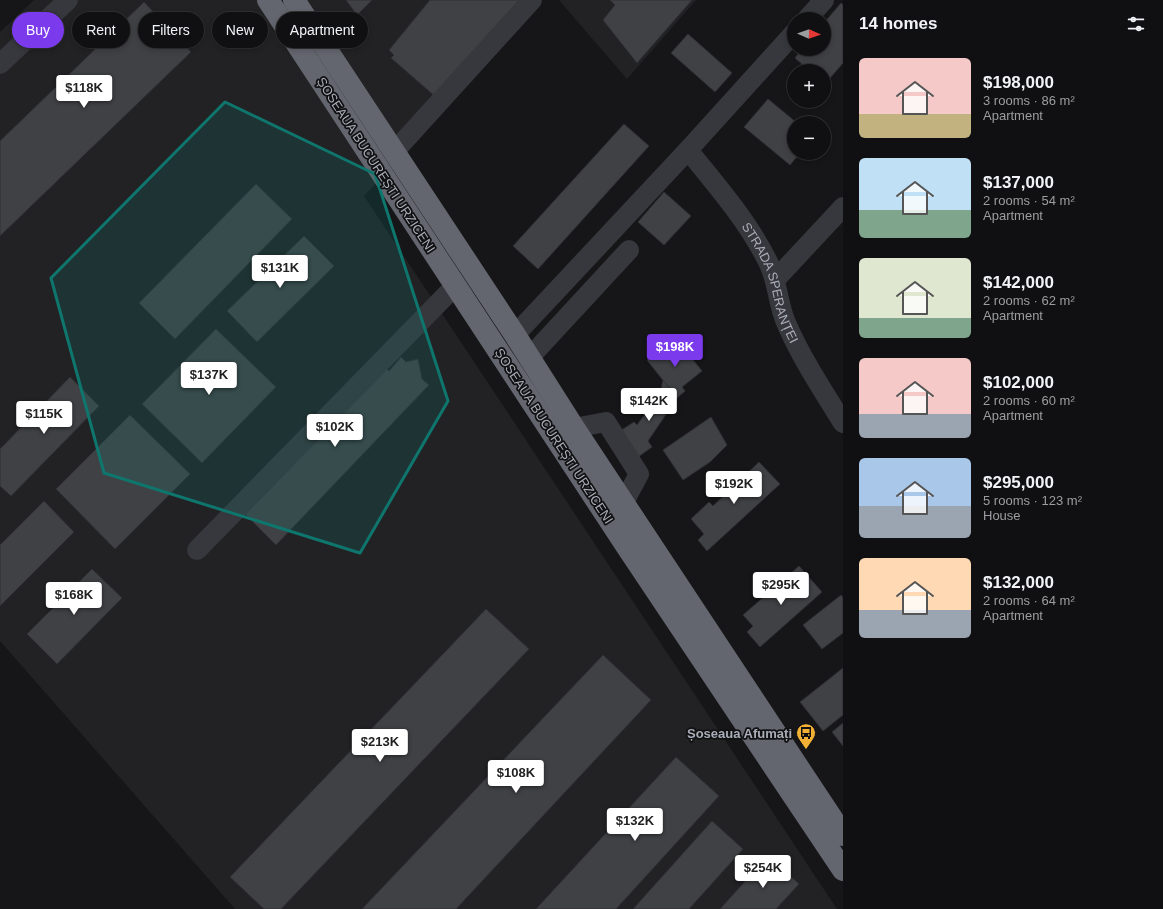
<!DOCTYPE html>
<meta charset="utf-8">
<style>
:root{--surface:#101012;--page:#1e1e20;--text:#f1f3f6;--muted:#9c9d9f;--line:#303032;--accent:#7c3aed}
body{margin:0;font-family:Helvetica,sans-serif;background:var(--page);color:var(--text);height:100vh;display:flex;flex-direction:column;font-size:15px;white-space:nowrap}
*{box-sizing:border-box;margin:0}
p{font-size:13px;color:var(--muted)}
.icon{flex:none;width:22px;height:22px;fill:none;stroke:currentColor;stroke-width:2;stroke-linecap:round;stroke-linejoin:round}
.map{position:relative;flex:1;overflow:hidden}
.details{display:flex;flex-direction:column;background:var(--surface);width:320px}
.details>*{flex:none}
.hud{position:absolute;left:12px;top:12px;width:380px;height:36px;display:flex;gap:8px}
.needle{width:26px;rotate:92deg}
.controls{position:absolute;left:787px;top:12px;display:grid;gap:8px}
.controls a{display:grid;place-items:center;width:44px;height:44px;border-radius:50%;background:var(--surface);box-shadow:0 2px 6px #0003,0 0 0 1px var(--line);font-size:20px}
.price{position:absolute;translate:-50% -34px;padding:0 9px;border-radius:4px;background:#fff;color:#222;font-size:13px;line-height:26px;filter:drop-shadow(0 1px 2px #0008)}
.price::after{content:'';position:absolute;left:50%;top:24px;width:12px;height:9px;margin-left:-6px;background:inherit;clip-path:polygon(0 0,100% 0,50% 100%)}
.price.selected{background:var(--accent);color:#fff}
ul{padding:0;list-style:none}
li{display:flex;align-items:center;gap:12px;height:100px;padding:0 16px}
li span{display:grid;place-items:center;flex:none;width:112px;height:80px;border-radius:6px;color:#555}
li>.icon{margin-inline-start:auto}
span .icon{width:48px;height:48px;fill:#fffc;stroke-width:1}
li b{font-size:17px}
h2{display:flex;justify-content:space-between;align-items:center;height:48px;padding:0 16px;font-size:17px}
.pill{padding:0 14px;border-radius:18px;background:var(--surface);box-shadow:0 2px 6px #0003,0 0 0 1px var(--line);font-size:14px;line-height:36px}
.pill.selected{background:var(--accent);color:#fff}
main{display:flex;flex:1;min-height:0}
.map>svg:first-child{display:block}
.built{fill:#222225}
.building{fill:#404145;stroke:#303034}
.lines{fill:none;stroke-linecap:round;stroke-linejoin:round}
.minor{stroke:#37383d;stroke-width:20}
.highway{stroke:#63666e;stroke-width:22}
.marked{fill:#0f766e;fill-opacity:0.2;stroke:#0f766e;stroke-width:3;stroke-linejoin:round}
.labels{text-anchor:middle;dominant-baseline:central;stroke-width:3.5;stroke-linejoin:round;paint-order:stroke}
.street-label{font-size:13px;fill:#a8adb8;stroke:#111113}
.poi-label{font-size:13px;font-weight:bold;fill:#a8adb8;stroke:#111113;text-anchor:end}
</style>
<main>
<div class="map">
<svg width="843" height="909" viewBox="0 0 843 909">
<rect width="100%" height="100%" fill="#161618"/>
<g class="built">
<path d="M34,0H539L412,145L364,196L837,909H235L0,641V32Z"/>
<path d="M559,0H696L627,79Z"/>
</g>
<g class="building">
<path d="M346,0H372L357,15Z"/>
<path d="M430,0H519L437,98L391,58L394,55L389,50Z"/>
<path d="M610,0H692L637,63L603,20L615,5Z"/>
<path d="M144,2L191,52L0,236V141Z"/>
<path d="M841,3L843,5V63L825,84L824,83V71H810L795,58L802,49H824V23Z"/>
<path d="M688,34L732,73L715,92L671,53Z"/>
<path d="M768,99L797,123H794V153H800L790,165L744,127Z"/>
<path d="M624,124L649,146L538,269L513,246Z"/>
<path d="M256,184L292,219L175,339L139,303Z"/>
<path d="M664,192L691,216L664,245L638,222Z"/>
<path d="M304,236L334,266L257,342L227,311Z"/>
<path d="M216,329L276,387L202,463L142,404Z"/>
<path d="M669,343L676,351L682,346L702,371L682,387L685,391L677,398L647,360Z"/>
<path d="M401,357L406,362L418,359L422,379L429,385L276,545L242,511L382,364L389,371Z"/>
<path d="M70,377L99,406L11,496L0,486V449Z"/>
<path d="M663,380L677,398L648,441L652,447L638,457L620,431L634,422L637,425L660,394Z"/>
<path d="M130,415L190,474L115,549L56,489Z"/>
<path d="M711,417L727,445L710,462L683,480L663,450Z"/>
<path d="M759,462L780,484L707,551L698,540L704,534L691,519L709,502L713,506Z"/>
<path d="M44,501L74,532L0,606V545Z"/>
<path d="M799,566L822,592L760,647L747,632L753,626L743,615Z"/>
<path d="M92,569L122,598L57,664L27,634Z"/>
<path d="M841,595L843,598V633L822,649L803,625Z"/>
<path d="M486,609L529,649L281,909H264L230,877Z"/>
<path d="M603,655L651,700L456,909H362Z"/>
<path d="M843,668V715L823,731L800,702Z"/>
<path d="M843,723V746L832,732Z"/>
<path d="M676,757L719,796L616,909H536Z"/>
<path d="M712,821L743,849L689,909H633Z"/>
<path d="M768,856L799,884L776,909H720Z"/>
</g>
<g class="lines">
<g class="minor">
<path d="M807,19L824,0"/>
<path d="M0,64L68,0"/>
<path id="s1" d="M688,150C717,186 749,222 769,264C778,283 778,306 787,325C802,359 823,391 843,423"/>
<path d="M394,152L532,0"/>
<path d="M775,280L843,207"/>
<path d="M515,335L688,150L794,33"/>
<path d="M530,357L629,250"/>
<path d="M574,428L606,422L639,474L624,502"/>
<path d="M197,550L456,285"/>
</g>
<g class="highway">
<path d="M268,0L627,547L843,870"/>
<path d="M294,0L515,335L574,428L843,835"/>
</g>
</g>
<path class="marked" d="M225,102L375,174L448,401L360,553L104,473L51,278Z"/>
<defs>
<g id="bus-pin" transform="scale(1)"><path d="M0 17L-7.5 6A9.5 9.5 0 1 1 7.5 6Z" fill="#f2b134" stroke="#111113"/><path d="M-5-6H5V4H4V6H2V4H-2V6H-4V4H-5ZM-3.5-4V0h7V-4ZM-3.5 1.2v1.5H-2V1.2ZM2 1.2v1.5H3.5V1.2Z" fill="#111"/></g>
</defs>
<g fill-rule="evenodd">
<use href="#bus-pin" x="806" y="733"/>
</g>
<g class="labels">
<g class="street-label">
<text transform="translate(376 165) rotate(57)">ȘOSEAUA BUCUREȘTI URZICENI</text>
<text stroke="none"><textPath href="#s1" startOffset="158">STRADA SPERANȚEI</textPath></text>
<text transform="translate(554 436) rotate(57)">ȘOSEAUA BUCUREȘTI URZICENI</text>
</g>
<g class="poi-label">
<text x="792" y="733">Șoseaua Afumați</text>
</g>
</g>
</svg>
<div class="controls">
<a><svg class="needle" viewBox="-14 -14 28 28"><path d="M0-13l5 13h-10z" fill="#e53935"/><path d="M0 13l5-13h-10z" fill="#9c9d9f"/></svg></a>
<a>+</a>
<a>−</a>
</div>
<b class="price" style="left:84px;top:109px">$118K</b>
<b class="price" style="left:280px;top:289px">$131K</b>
<b class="price selected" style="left:675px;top:368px">$198K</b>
<b class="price" style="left:209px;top:396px">$137K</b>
<b class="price" style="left:649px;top:422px">$142K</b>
<b class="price" style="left:44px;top:435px">$115K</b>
<b class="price" style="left:335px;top:448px">$102K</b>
<b class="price" style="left:734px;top:505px">$192K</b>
<b class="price" style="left:781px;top:606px">$295K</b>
<b class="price" style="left:74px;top:616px">$168K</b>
<b class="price" style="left:380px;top:763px">$213K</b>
<b class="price" style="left:516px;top:794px">$108K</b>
<b class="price" style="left:635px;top:842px">$132K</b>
<b class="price" style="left:763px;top:889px">$254K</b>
<div class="hud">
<a class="pill selected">Buy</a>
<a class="pill">Rent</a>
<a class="pill">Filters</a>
<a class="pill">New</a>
<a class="pill">Apartment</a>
</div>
</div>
<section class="details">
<h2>14 homes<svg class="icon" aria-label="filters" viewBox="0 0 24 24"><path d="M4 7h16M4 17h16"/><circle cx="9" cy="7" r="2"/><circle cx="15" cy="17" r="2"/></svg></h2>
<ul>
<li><span style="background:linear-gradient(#f6c9c9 70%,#c2b280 0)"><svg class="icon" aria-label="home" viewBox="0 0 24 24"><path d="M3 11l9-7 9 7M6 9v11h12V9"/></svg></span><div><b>$198,000</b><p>3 rooms · 86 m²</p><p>Apartment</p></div></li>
<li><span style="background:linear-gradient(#bfe0f5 65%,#7fa58c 0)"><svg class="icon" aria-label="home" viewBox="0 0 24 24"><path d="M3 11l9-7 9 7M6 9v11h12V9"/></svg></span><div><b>$137,000</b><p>2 rooms · 54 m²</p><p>Apartment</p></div></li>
<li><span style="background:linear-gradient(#dfe7d0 75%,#7fa58c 0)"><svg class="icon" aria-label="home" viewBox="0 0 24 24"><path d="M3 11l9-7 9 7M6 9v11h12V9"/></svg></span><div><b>$142,000</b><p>2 rooms · 62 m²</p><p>Apartment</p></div></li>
<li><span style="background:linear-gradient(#f6c9c9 70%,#9aa5b1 0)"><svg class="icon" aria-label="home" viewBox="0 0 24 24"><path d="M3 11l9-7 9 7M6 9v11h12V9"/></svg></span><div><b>$102,000</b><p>2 rooms · 60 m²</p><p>Apartment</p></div></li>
<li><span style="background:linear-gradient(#a9c7e8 60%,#9aa5b1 0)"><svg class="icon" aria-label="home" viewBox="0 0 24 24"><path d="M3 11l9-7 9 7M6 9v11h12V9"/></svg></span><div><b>$295,000</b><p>5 rooms · 123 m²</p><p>House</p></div></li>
<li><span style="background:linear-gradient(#ffd9b3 65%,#9aa5b1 0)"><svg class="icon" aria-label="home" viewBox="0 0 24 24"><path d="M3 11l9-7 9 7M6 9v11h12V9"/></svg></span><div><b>$132,000</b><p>2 rooms · 64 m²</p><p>Apartment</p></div></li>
</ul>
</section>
</main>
